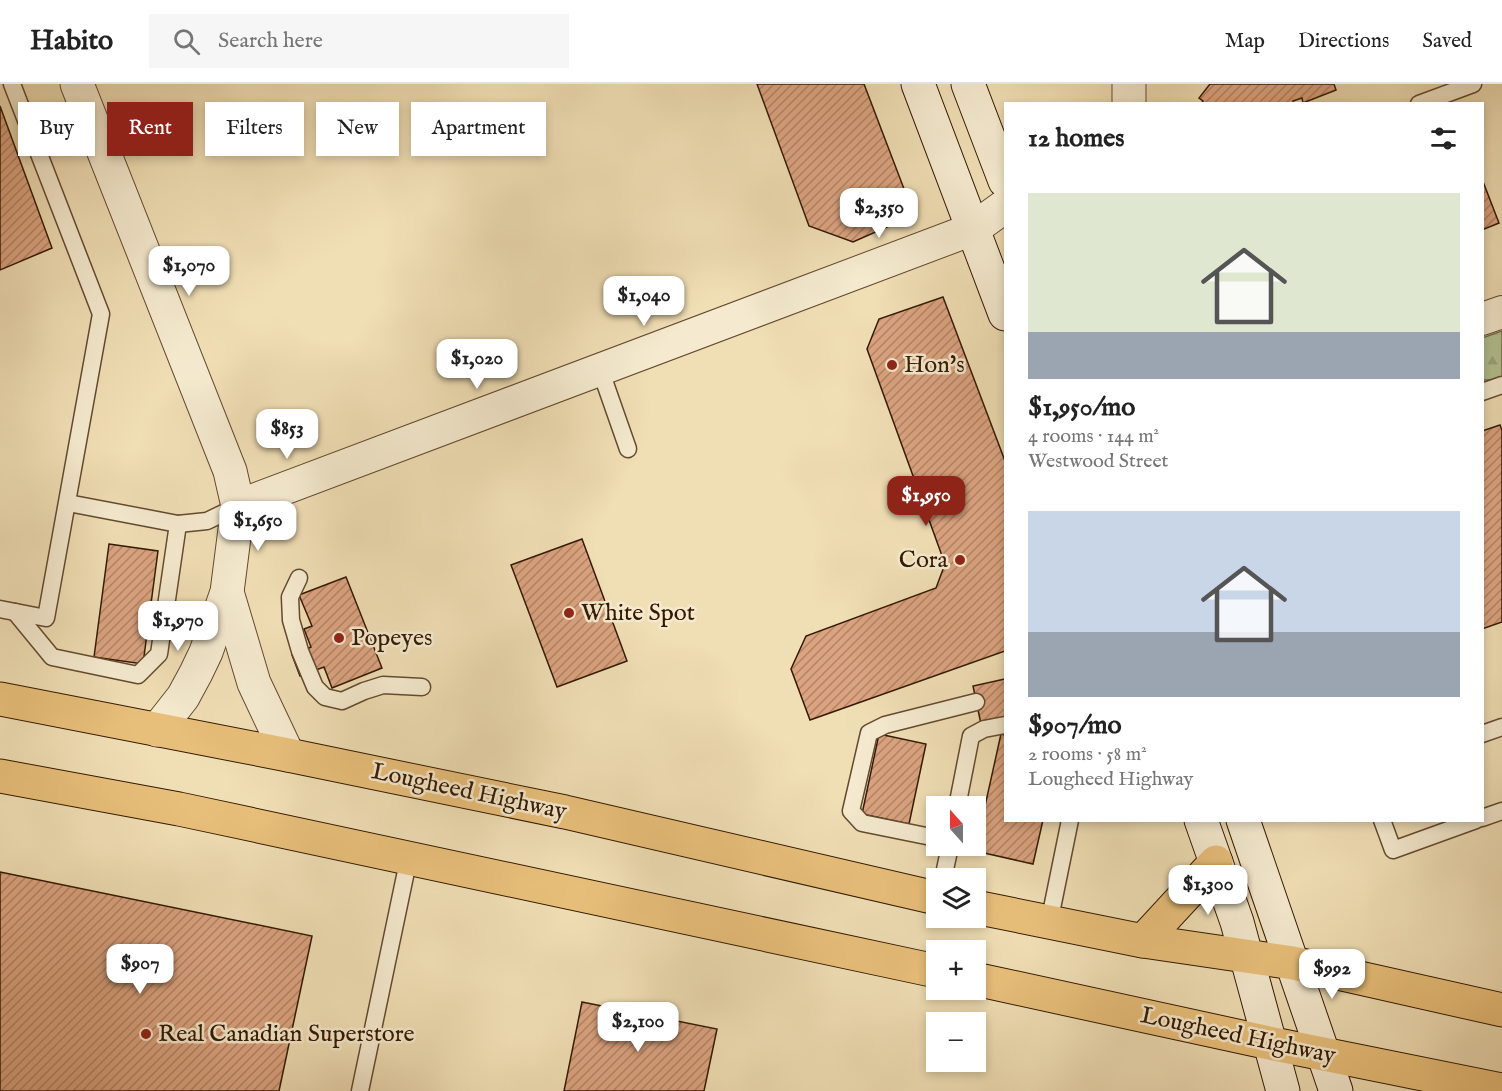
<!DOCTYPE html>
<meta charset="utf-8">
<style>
:root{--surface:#fff;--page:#f6f6f6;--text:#222;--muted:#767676;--line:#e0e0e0;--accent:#8f2418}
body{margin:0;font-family:"IM FELL English",serif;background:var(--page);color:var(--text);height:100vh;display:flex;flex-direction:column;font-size:22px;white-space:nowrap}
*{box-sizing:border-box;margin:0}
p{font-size:20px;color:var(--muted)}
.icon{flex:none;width:33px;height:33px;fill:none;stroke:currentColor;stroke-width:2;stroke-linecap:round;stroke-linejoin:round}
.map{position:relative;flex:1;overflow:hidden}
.panel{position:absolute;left:1004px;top:18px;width:480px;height:720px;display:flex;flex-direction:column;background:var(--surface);border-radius:0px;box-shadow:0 3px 9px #0003}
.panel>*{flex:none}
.guide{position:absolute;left:18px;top:18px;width:570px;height:54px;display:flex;gap:12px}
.needle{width:39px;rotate:339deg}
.buttons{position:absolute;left:926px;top:712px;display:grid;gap:12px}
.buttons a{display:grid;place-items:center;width:60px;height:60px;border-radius:0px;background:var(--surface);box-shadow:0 3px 9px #0003;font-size:30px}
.price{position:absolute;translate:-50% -51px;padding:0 14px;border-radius:12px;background:#fff;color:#222;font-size:20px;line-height:39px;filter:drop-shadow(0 2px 3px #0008)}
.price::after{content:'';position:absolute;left:50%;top:36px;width:18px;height:14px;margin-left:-9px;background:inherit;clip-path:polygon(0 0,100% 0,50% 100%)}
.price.current{background:var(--accent);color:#fff}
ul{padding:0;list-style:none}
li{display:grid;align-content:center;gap:12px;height:318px;padding:0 24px}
li span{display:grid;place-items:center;height:186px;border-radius:0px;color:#555}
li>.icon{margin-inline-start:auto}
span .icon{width:108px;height:108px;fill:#fffc;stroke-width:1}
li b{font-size:26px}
h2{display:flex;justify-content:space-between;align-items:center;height:72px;padding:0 24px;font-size:26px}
.pill{padding:0 21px;border-radius:0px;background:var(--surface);box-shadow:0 3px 9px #0003;font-size:21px;line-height:54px}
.pill.current{background:var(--accent);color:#fff}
header{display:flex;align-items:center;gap:36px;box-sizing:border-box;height:84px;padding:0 30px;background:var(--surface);border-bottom:2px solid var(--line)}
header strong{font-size:28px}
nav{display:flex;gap:33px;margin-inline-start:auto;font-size:21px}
.search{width:420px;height:54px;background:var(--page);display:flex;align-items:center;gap:15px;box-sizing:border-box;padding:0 21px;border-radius:0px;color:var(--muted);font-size:22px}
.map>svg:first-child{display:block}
.forest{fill:url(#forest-firs);stroke:#746e4a;stroke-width:1.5}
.building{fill:url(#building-hatch);stroke:#341902;stroke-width:1.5}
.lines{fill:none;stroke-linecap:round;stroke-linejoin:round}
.service-casing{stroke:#634a2f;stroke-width:19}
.minor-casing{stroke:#634a2f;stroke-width:34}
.tertiary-casing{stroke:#634a2f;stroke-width:35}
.secondary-casing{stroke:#341902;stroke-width:35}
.primary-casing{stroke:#341902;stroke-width:35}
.service{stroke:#f5eacf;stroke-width:16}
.minor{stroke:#f5eacf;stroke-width:32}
.tertiary{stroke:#f5eacf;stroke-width:33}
.secondary{stroke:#f5eacf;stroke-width:33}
.primary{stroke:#e8bf7a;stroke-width:33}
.poi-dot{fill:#8f2418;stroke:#f5eacf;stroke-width:2}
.labels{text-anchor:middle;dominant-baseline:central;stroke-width:5;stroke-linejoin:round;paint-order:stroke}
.poi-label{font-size:24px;fill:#341902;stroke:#f5eacf;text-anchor:start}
.street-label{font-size:24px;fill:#341902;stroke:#f5eacf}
</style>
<header>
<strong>Habito</strong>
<div class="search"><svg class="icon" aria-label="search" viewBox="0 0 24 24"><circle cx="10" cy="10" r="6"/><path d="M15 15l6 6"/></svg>Search here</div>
<nav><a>Map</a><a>Directions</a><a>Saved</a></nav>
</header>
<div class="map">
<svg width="1502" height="1007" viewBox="0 0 1502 1007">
<defs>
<pattern id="forest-firs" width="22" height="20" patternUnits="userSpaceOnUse" patternTransform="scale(1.5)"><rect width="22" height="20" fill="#b3c292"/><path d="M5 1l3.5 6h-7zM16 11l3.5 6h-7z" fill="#9ba67c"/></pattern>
<pattern id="building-hatch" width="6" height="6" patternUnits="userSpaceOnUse" patternTransform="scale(1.5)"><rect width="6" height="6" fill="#dba380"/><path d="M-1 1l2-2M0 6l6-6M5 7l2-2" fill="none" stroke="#b28467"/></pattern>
</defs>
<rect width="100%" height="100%" fill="#f0deb5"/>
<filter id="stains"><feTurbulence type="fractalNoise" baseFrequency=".00333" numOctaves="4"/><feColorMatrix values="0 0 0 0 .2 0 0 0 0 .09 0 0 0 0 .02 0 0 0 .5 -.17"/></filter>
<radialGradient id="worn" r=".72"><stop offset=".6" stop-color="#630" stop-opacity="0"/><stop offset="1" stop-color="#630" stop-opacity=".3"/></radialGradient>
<path class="forest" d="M1502,247V296H1482V254Z"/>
<g class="building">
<path d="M757,0H864L914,131L853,158L809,142Z"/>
<path d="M1210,0H1334L1336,6L1303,19L1302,14L1293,17L1294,20H1201L1203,17L1199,14Z"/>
<path d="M0,22L52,164L0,186Z"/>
<path d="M1482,95L1499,139L1482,146Z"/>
<path d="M943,213L1005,377V567L810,636L791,585L806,552L936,504L945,480L867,265L879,235Z"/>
<path d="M1500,341L1502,346V538L1482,545V347Z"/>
<path d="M582,455L627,577L557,603L511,481Z"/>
<path d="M109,460L158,467L143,580L94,573Z"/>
<path d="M346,493L382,584L332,604L324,583L300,592L292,571L311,563L304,545L312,542L299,511Z"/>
<path d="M1005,595V635L981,640L973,602Z"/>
<path d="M879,650L926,660L909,740L862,730Z"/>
<path d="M1001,650L1005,651V736H1043L1033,780L975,767Z"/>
<path d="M0,788L312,852L279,1007H0Z"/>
<path d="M582,918L717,945L704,1007H564Z"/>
</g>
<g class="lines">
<g class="service-casing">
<g id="service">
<path d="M1419,20L1473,0"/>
<path d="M600,285L628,365"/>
<path d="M1482,308L1502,301"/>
<path d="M68,419L178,440L207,437L238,422"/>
<path d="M299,494L290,513L291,536L300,567L315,603L325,613L342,617L364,607L383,601L422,603"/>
<path d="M0,525L46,534L101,230L12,0"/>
<path d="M15,528L52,573L138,591L159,570L178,440"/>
<path d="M1482,650L1502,643"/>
<path d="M957,723L971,652L984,645L1005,641"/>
<path d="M1482,734L1502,727"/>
<path d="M1382,736L1393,766L1476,736"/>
<path d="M936,754L862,739L851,727L869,649L885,641L976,618"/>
<path d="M943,795L950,762"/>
<path d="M1049,839L1070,736"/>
<path d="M360,1007L409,773"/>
</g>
</g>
<g class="minor-casing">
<g id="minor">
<path d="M1482,235L1502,228"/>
<path d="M238,422L973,145"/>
</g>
</g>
<g class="tertiary-casing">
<g id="tertiary">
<path d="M77,0L230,387L238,422L227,508L206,568L196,589L183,613L157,646"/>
<path d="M1129,0V20"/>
<path d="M973,145L1005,122"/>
<path d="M227,508L254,599L288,671"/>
</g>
</g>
<g class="secondary-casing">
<g id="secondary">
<path d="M918,0L1005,230"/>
<path d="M968,0L1005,97"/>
<path d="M1201,736L1237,838L1283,1007"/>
<path d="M1243,736L1336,1007"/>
</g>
</g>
<g class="primary-casing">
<g id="primary">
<path d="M0,615L288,671L565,728L936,814"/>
<path d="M0,692L179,725L936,887"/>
<path d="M975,823L1143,857L1293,879L1502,926"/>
<path d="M1143,857L1216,778"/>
<path d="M975,895L1269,959L1502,1006"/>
</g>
</g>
<use href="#service" class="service"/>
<use href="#minor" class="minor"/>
<use href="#tertiary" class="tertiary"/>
<use href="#secondary" class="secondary"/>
<use href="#primary" class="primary"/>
</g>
<g class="poi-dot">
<circle cx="892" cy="281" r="6"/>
<circle cx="960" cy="476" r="6"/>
<circle cx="569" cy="529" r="6"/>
<circle cx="339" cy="554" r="6"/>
<circle cx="146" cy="950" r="6"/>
</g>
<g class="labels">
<g class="poi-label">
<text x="904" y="281">Hon's</text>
<text x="948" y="476" text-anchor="end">Cora</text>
<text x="581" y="529">White Spot</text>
<text x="351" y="554">Popeyes</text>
<text x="158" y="950">Real Canadian Superstore</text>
</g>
<g class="street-label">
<text transform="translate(469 708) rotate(12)">Lougheed Highway</text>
<text transform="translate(1238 952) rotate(12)">Lougheed Highway</text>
</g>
</g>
<rect width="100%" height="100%" filter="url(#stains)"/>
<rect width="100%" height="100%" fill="url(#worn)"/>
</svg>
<div class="buttons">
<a><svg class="needle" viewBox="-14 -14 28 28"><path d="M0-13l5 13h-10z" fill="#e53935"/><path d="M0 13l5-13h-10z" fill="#767676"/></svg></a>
<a><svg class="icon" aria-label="layers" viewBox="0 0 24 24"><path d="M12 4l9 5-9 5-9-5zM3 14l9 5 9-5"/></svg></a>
<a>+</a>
<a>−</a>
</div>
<b class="price" style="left:879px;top:155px">$2,350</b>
<b class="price" style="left:189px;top:213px">$1,070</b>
<b class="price" style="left:644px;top:243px">$1,040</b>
<b class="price" style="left:477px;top:306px">$1,020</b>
<b class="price" style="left:287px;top:376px">$853</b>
<b class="price current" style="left:926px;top:443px">$1,950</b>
<b class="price" style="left:258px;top:468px">$1,650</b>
<b class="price" style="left:178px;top:568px">$1,970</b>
<b class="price" style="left:1208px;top:832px">$1,300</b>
<b class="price" style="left:140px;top:911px">$907</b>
<b class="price" style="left:1332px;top:916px">$992</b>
<b class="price" style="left:638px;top:969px">$2,100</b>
<div class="guide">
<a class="pill">Buy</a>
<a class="pill current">Rent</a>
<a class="pill">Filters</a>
<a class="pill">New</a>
<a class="pill">Apartment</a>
</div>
<section class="panel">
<h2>12 homes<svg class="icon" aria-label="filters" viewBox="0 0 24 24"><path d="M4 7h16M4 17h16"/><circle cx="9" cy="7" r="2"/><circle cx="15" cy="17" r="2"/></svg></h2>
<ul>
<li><span style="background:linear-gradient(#dfe7d0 75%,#9aa5b1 0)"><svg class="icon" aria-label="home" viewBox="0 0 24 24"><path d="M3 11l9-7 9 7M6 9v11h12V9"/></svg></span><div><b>$1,950/mo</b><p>4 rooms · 144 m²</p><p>Westwood Street</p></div></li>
<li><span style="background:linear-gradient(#c9d6e8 65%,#9aa5b1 0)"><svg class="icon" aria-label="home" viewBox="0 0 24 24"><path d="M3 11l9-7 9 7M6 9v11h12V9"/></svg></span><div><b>$907/mo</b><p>2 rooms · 58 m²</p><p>Lougheed Highway</p></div></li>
</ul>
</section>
</div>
